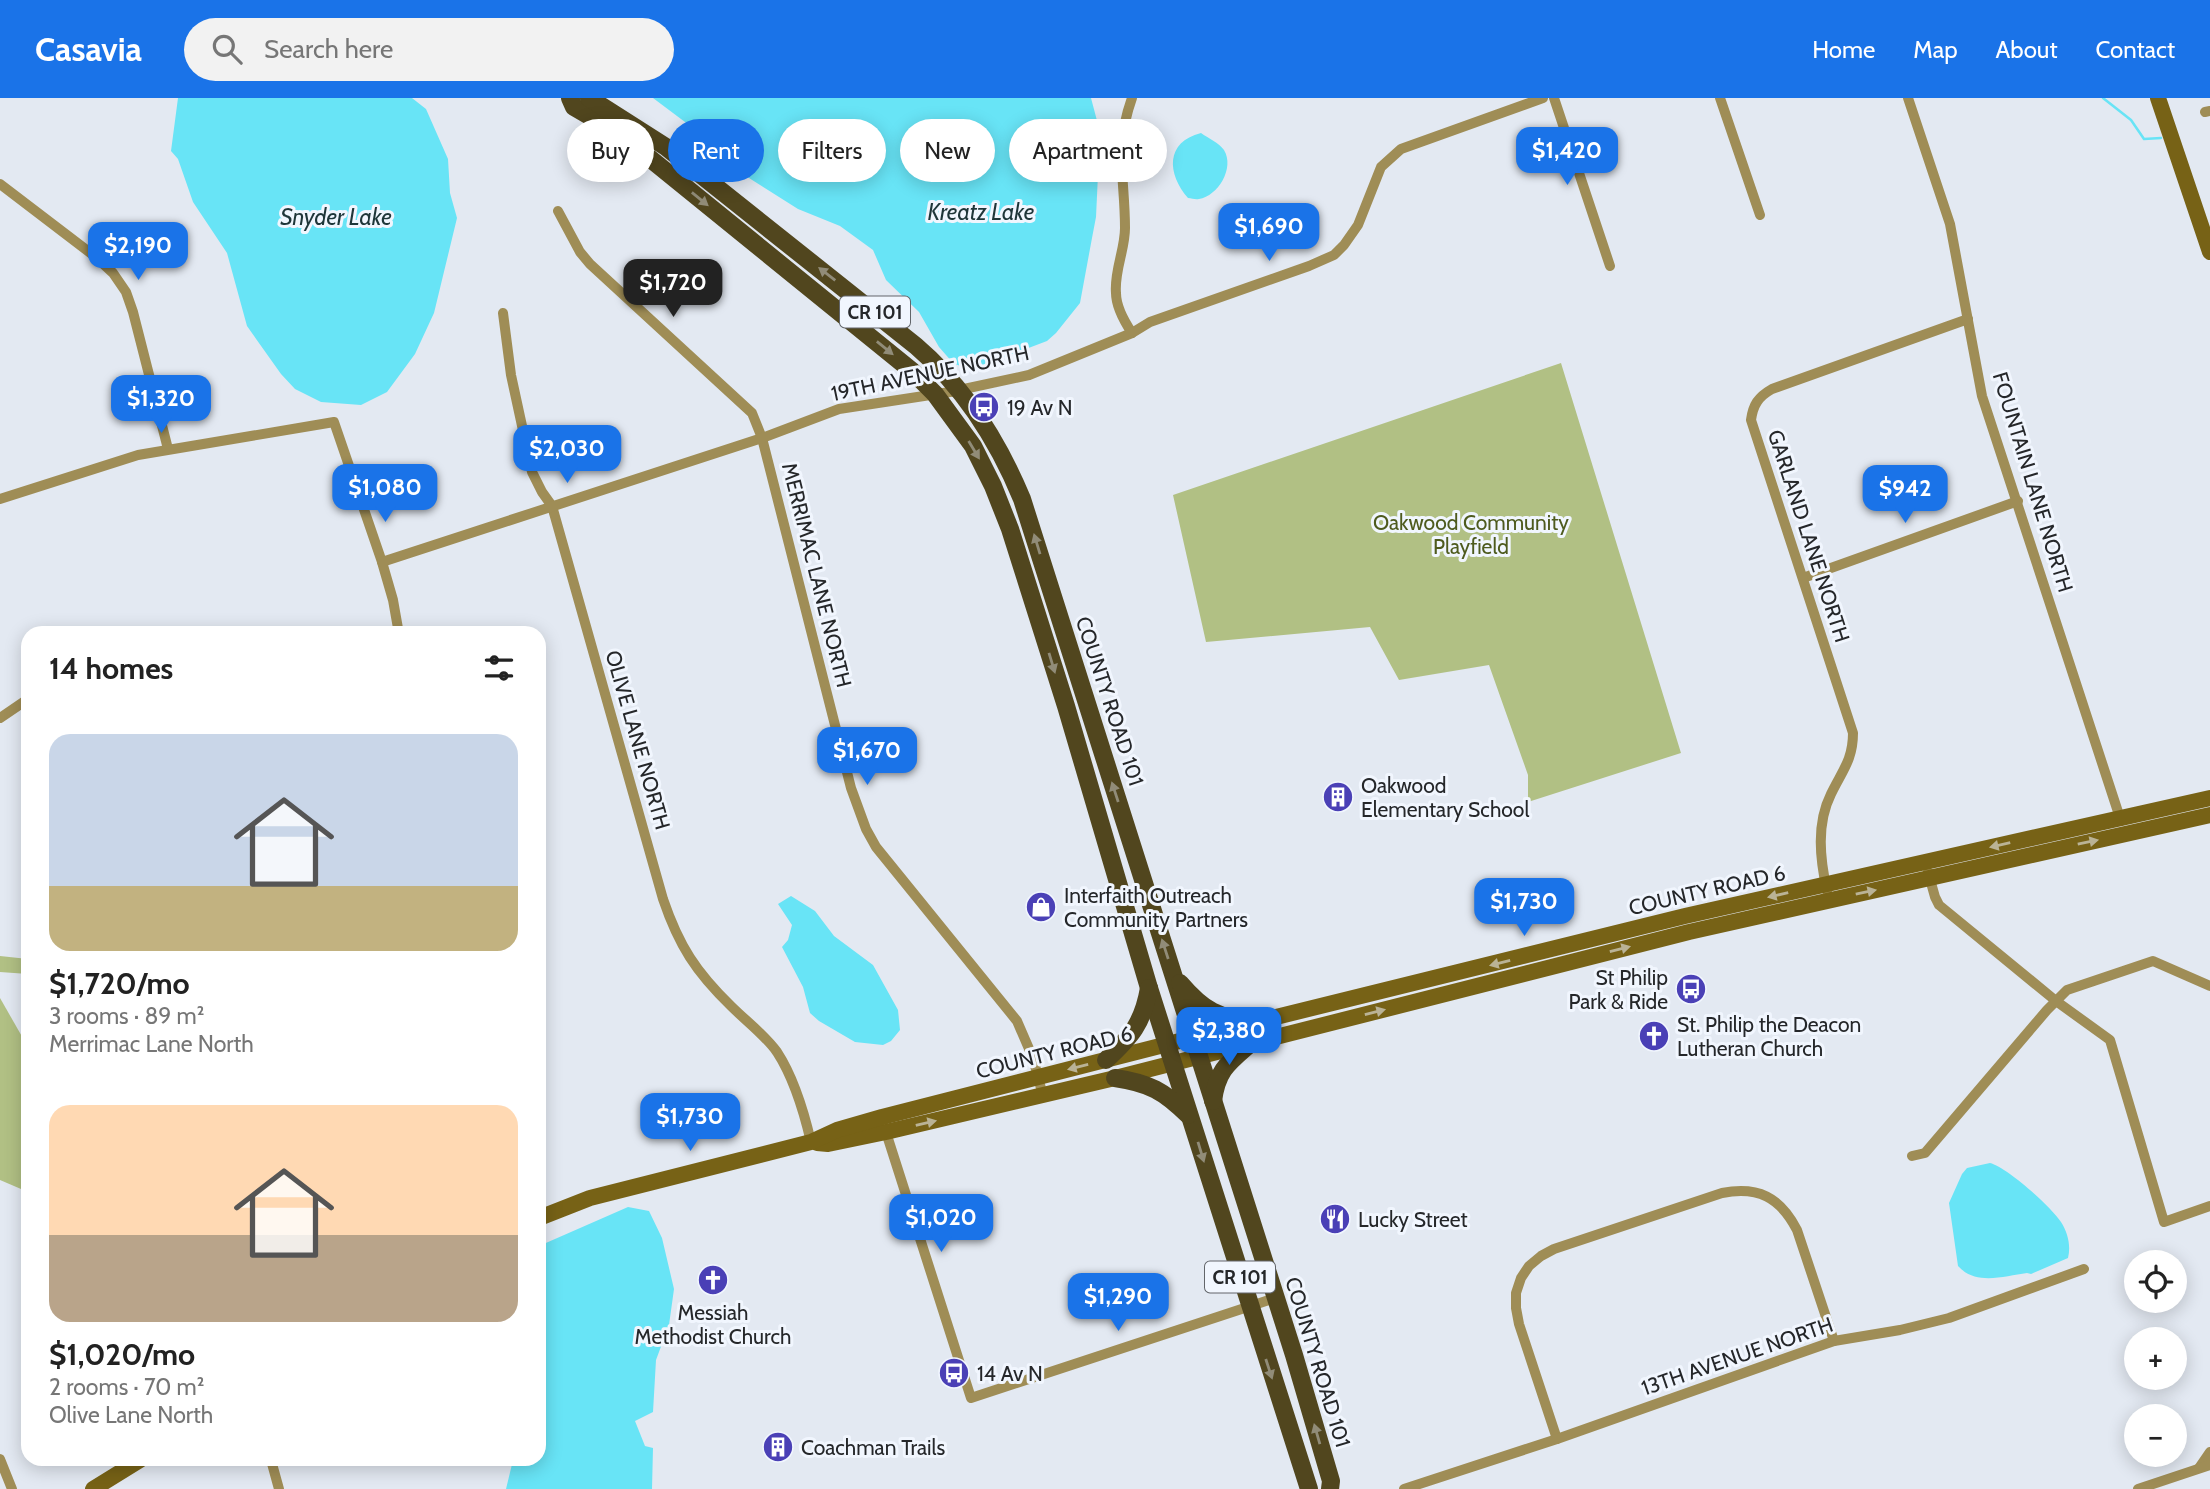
<!DOCTYPE html>
<meta charset="utf-8">
<style>
:root{--surface:#fff;--page:#f2f2f2;--text:#222;--muted:#767676;--accent:#1a73e8}
body{margin:0;font-family:Cabin,sans-serif;background:var(--page);color:var(--text);height:100vh;display:flex;flex-direction:column;font-size:26px;white-space:nowrap}
*{box-sizing:border-box;margin:0}
p{font-size:23px;color:var(--muted)}
.icon{flex:none;width:38px;height:38px;fill:none;stroke:currentColor;stroke-width:2;stroke-linecap:round;stroke-linejoin:round}
.map{position:relative;flex:1;overflow:hidden}
.panel{position:absolute;left:21px;top:528px;width:525px;height:840px;display:flex;flex-direction:column;background:var(--surface);border-radius:21px;box-shadow:0 4px 18px #0003}
.panel>*{flex:none}
.top-card{position:absolute;left:567px;top:21px;width:665px;height:63px;display:flex;gap:14px}
.fabs{position:absolute;left:2124px;top:1152px;display:grid;gap:14px}
.fabs a{display:grid;place-items:center;width:63px;height:63px;border-radius:50%;background:var(--surface);box-shadow:0 4px 18px #0003;font-size:35px}
.price{position:absolute;translate:-50% -60px;padding:0 16px;border-radius:14px;background:var(--accent);color:#fff;font-size:23px;line-height:46px;filter:drop-shadow(0 2px 4px #0008)}
.price::after{content:'';position:absolute;left:50%;top:42px;width:21px;height:16px;margin-left:-10px;background:inherit;clip-path:polygon(0 0,100% 0,50% 100%)}
.price.on{background:#222;color:#fff}
ul{padding:0;list-style:none}
li{display:grid;align-content:center;gap:14px;height:371px;padding:0 28px}
li span{display:grid;place-items:center;height:217px;border-radius:21px;color:#555}
li>.icon{margin-inline-start:auto}
span .icon{width:126px;height:126px;fill:#fffc;stroke-width:1}
li b{font-size:30px}
h2{display:flex;justify-content:space-between;align-items:center;height:84px;padding:0 28px;font-size:30px}
.chip{padding:0 24px;border-radius:32px;background:var(--surface);box-shadow:0 4px 18px #0003;font-size:24px;line-height:63px}
.chip.on{background:var(--accent);color:#fff}
header{display:flex;align-items:center;gap:42px;box-sizing:border-box;height:98px;padding:0 35px;background:var(--accent);color:#fff}
header strong{font-size:33px}
nav{display:flex;gap:38px;margin-inline-start:auto;font-size:24px}
.search{width:490px;height:63px;background:var(--page);display:flex;align-items:center;gap:18px;box-sizing:border-box;padding:0 24px;border-radius:38px;color:var(--muted);font-size:26px}
.map>svg:first-child{display:block}
.green{fill:#b1c084}
.water{fill:#68e4f6}
.lines{fill:none;stroke-linecap:round;stroke-linejoin:round}
.stream{stroke:#68e4f6;stroke-width:2.5}
.street{stroke:#9f8d56;stroke-width:10}
.secondary{stroke:#776216;stroke-width:16}
.primary{stroke:#51461e;stroke-width:18}
.oneway{fill:#918c78}
.oneway2{fill:#bab396}
.labels{text-anchor:middle;dominant-baseline:central;stroke-width:6;stroke-linejoin:round;paint-order:stroke}
.shield{fill:#f1f6fe;stroke:#62656a;stroke-width:2}
.shield-label{font-size:19px;font-weight:bold;fill:#25272a}
.street-label{font-size:21px;fill:#25272a;stroke:#f1f6fe}
.poi-label{font-size:21px;fill:#25272a;stroke:#f1f6fe;text-anchor:start}
.park-label{font-size:21px;fill:#4e5b1e;stroke:#f1f6fe}
.water-label{font-size:23px;font-style:italic;fill:#1f3639;stroke:#f1f6fe}
</style>
<header>
<strong>Casavia</strong>
<div class="search"><svg class="icon" aria-label="search" viewBox="0 0 24 24"><circle cx="10" cy="10" r="6"/><path d="M15 15l6 6"/></svg>Search here</div>
<nav><a>Home</a><a>Map</a><a>About</a><a>Contact</a></nav>
</header>
<div class="map">
<svg width="2210" height="1391" viewBox="0 0 2210 1391">
<rect width="100%" height="100%" fill="#e3e9f2"/>
<g class="green">
<path d="M1561,265L1681,655L1528,704V677L1489,567L1399,582L1370,529L1206,544L1173,397Z"/>
<path d="M0,858L28,861V876L0,874Z"/>
<path d="M0,900L28,949V1094L0,1082Z"/>
</g>
<g class="water">
<path d="M178,0H412L426,11L448,61L450,95L457,120L434,215L415,256L387,294L361,307L321,304L295,291L281,276L247,228L227,155L193,104L178,61L171,53Z"/>
<path d="M653,0H1091L1100,34L1096,119L1092,140L1080,205L1056,235L1047,243L970,272L953,265L939,249L919,214L886,182L873,152L840,128L798,111L719,61L689,27Z"/>
<path d="M1201,35C1208,40 1219,45 1224,52C1235,70 1218,98 1199,101C1195,102 1192,100 1188,100C1167,76 1165,44 1201,35Z"/>
<path d="M791,798L815,813L834,838L873,867L898,912L900,932L891,943L883,947L855,944L819,923L810,915L803,889L782,849L788,842L792,827L778,806Z"/>
<path d="M1990,1065C2007,1069 2051,1109 2061,1124C2068,1135 2071,1148 2068,1160L2031,1176L2027,1175C2004,1178 1976,1188 1958,1168L1949,1105L1962,1076L1967,1070Z"/>
<path d="M628,1109L649,1113L662,1140L674,1191L669,1227L656,1262L653,1314L635,1323L645,1348L653,1350L652,1391H506L513,1362H539V1148Z"/>
</g>
<g class="lines">
<path class="stream" d="M2103,0L2131,22L2144,41L2161,40"/>
<g class="street">
<path d="M1554,0L1610,168"/>
<path d="M1720,0L1760,117"/>
<path d="M1908,0L1950,126L1982,298L2121,723"/>
<path d="M2205,14L2210,13"/>
<path d="M0,86L97,160L113,175L126,194L133,214L168,351"/>
<path d="M558,113L580,154L590,166L752,315L762,340L851,690L866,731L876,749L1017,923L1033,960L1043,998"/>
<path d="M503,215L511,277L532,374L542,394L552,408L663,801C679,848 696,874 731,908C746,923 765,937 777,954C794,980 804,1014 811,1044"/>
<path d="M1132,235C1124,223 1116,209 1116,195C1114,173 1125,152 1125,130C1125,80 1114,50 1132,0"/>
<path d="M0,401L138,357L334,324L382,464L393,502L399,536"/>
<path d="M382,464L762,340L839,311L950,294L1029,277L1132,235L1150,224L1309,168L1334,157L1344,147L1358,127L1381,69L1401,51L1543,0"/>
<path d="M1803,480L2018,403"/>
<path d="M0,620L28,601"/>
<path d="M1928,774L1935,799L1939,807L2056,903L2110,942L2164,1124L2210,1108"/>
<path d="M1827,793C1820,761 1816,726 1831,696C1842,673 1853,662 1853,635L1751,322C1753,307 1758,299 1772,291L1968,221"/>
<path d="M884,1028L971,1300L1275,1200"/>
<path d="M1912,1058L1925,1055L2047,912L2067,892L2153,863L2210,888"/>
<path d="M1557,1341L1519,1226L1516,1210V1195L1521,1180L1529,1168L1541,1158L1554,1151L1722,1095C1758,1088 1780,1099 1797,1132L1834,1243"/>
<path d="M0,1361L12,1391"/>
<path d="M271,1362L279,1391"/>
<path d="M2199,1370L2210,1354"/>
<path d="M1404,1391L1557,1341L1834,1243L1900,1232L1949,1220L2084,1171"/>
<path d="M2138,1391L2210,1367"/>
</g>
<g class="secondary">
<path d="M2158,0L2210,154"/>
<path d="M817,1045L828,1046L886,1034L1115,980L1689,834L2210,717"/>
<path d="M539,1120L590,1100L811,1044L837,1032L882,1019L1207,936L1685,818L2210,700"/>
<path d="M93,1391L140,1362"/>
</g>
<g class="primary">
<path d="M570,0L574,9L605,27L642,54L912,273L935,296L973,348L993,388L1010,431L1066,608L1149,890L1309,1391"/>
<path d="M589,0L666,49L916,248C964,289 998,343 1022,401L1294,1257L1331,1383L1330,1391"/>
<path d="M1180,885C1204,913 1218,920 1254,924"/>
<path d="M1106,962C1131,939 1143,925 1149,890"/>
<path d="M1115,980C1149,985 1164,993 1188,1017"/>
<path d="M1213,1003C1217,972 1228,965 1251,945"/>
</g>
</g>
<defs><path id="oneway-solid" d="M-6-.8H1V-3.2L6.5 0L1 3.2V.8H-6Z" transform="scale(1.75)"/></defs>
<g class="oneway">
<use href="#oneway-solid" transform="translate(700 101) rotate(39)"/>
<use href="#oneway-solid" transform="translate(827 176) rotate(-142)"/>
<use href="#oneway-solid" transform="translate(885 250) rotate(39)"/>
<use href="#oneway-solid" transform="translate(974 352) rotate(59)"/>
<use href="#oneway-solid" transform="translate(1037 446) rotate(-107)"/>
<use href="#oneway-solid" transform="translate(1052 565) rotate(73)"/>
<use href="#oneway-solid" transform="translate(1115 694) rotate(-108)"/>
<use href="#oneway-solid" transform="translate(1165 851) rotate(-108)"/>
<use href="#oneway-solid" transform="translate(1201 1054) rotate(73)"/>
<use href="#oneway-solid" transform="translate(1269 1271) rotate(72)"/>
<use href="#oneway-solid" transform="translate(1317 1336) rotate(-106)"/>
</g>
<g class="oneway2">
<use href="#oneway-solid" transform="translate(2088 744) rotate(-12)"/>
<use href="#oneway-solid" transform="translate(2000 747) rotate(167)"/>
<use href="#oneway-solid" transform="translate(1866 794) rotate(-12)"/>
<use href="#oneway-solid" transform="translate(1778 797) rotate(167)"/>
<use href="#oneway-solid" transform="translate(1620 851) rotate(-14)"/>
<use href="#oneway-solid" transform="translate(1500 865) rotate(166)"/>
<use href="#oneway-solid" transform="translate(1375 914) rotate(-14)"/>
<use href="#oneway-solid" transform="translate(1078 969) rotate(166)"/>
<use href="#oneway-solid" transform="translate(926 1025) rotate(-13)"/>
</g>
<defs>
<g id="bus-disc" transform="scale(1.575)"><circle r="9.5" fill="#4a40b6" stroke="#f1f6fe"/><path d="M-5-6H5V4H4V6H2V4H-2V6H-4V4H-5ZM-3.5-4V0h7V-4ZM-3.5 1.2v1.5H-2V1.2ZM2 1.2v1.5H3.5V1.2Z" fill="#fff"/></g>
<g id="building-disc" transform="scale(1.575)"><circle r="9.5" fill="#4a40b6" stroke="#f1f6fe"/><path d="M-4-6H4V6H1V3H-1V6H-4ZM-2.5-4.3h1.7v1.8h-1.7ZM.8-4.3h1.7v1.8H.8ZM-2.5-1h1.7V.8h-1.7ZM.8-1h1.7V.8H.8Z" fill="#fff"/></g>
<g id="shop-disc" transform="scale(1.575)"><circle r="9.5" fill="#4a40b6" stroke="#f1f6fe"/><path d="M-5-2.5h2.3a2.7 3.5 0 0 1 5.4 0H5L5.5 6h-11ZM-1.5-2.5h3a1.5 2.3 0 0 0-3 0Z" fill="#fff"/></g>
<g id="church-disc" transform="scale(1.575)"><circle r="9.5" fill="#4a40b6" stroke="#f1f6fe"/><path d="M-1.2-6h2.4v3.5h3.3v2.4h-3.3V6h-2.4V-.1h-3.3v-2.4h3.3Z" fill="#fff"/></g>
<g id="restaurant-disc" transform="scale(1.575)"><circle r="9.5" fill="#4a40b6" stroke="#f1f6fe"/><path d="M-5-6h1v4h1v-4h1v4h1v-4h1v5L-1.5 .5V6h-2V.5L-5-1ZM5-6V6H3V1.5H1.5Q1.5-4 5-6Z" fill="#fff"/></g>
</defs>
<g fill-rule="evenodd">
<use href="#bus-disc" x="984" y="309"/>
<use href="#building-disc" x="1338" y="699"/>
<use href="#shop-disc" x="1041" y="809"/>
<use href="#bus-disc" x="1691" y="891"/>
<use href="#church-disc" x="1654" y="938"/>
<use href="#restaurant-disc" x="1335" y="1121"/>
<use href="#church-disc" x="713" y="1182"/>
<use href="#bus-disc" x="954" y="1275"/>
<use href="#building-disc" x="778" y="1349"/>
</g>
<g class="labels">
<g class="shield">
<rect x="840" y="198.5" width="70" height="31" rx="5"/>
<rect x="1205" y="1163.5" width="70" height="31" rx="5"/>
</g>
<g class="shield-label">
<text x="875" y="214">CR 101</text>
<text x="1240" y="1179">CR 101</text>
</g>
<g class="street-label">
<text transform="translate(930 275) rotate(-12)">19TH AVENUE NORTH</text>
<text transform="translate(2033 384) rotate(73)">FOUNTAIN LANE NORTH</text>
<text transform="translate(1809 438) rotate(72)">GARLAND LANE NORTH</text>
<text transform="translate(817 477) rotate(76)">MERRIMAC LANE NORTH</text>
<text transform="translate(1110 603) rotate(72)">COUNTY ROAD 101</text>
<text transform="translate(638 642) rotate(74)">OLIVE LANE NORTH</text>
<text transform="translate(1707 792) rotate(-13)">COUNTY ROAD 6</text>
<text transform="translate(1054 954) rotate(-14)">COUNTY ROAD 6</text>
<text transform="translate(1737 1258) rotate(-19)">13TH AVENUE NORTH</text>
<text transform="translate(1318 1264) rotate(73)">COUNTY ROAD 101</text>
</g>
<g class="poi-label">
<text x="1007" y="309">19 Av N</text>
<text x="1361" y="687">Oakwood<tspan x="1361" dy="24">Elementary School</tspan></text>
<text x="1064" y="797">Interfaith Outreach<tspan x="1064" dy="24">Community Partners</tspan></text>
<text x="1668" y="879" text-anchor="end">St Philip<tspan x="1668" dy="24">Park &amp; Ride</tspan></text>
<text x="1677" y="926">St. Philip the Deacon<tspan x="1677" dy="24">Lutheran Church</tspan></text>
<text x="1358" y="1121">Lucky Street</text>
<text x="713" y="1214" text-anchor="middle">Messiah<tspan x="713" dy="24">Methodist Church</tspan></text>
<text x="977" y="1275">14 Av N</text>
<text x="801" y="1349">Coachman Trails</text>
</g>
<g class="park-label">
<text x="1471" y="424">Oakwood Community<tspan x="1471" dy="24">Playfield</tspan></text>
</g>
<g class="water-label">
<text x="981" y="114">Kreatz Lake</text>
<text x="336" y="119">Snyder Lake</text>
</g>
</g>
</svg>
<div class="fabs">
<a><svg class="icon" aria-label="locate" viewBox="0 0 24 24"><circle cx="12" cy="12" r="6"/><path d="M12 2v4M12 18v4M2 12h4M18 12h4"/></svg></a>
<a>+</a>
<a>−</a>
</div>
<b class="price" style="left:1567px;top:89px">$1,420</b>
<b class="price" style="left:1269px;top:165px">$1,690</b>
<b class="price" style="left:138px;top:184px">$2,190</b>
<b class="price on" style="left:673px;top:221px">$1,720</b>
<b class="price" style="left:161px;top:337px">$1,320</b>
<b class="price" style="left:567px;top:387px">$2,030</b>
<b class="price" style="left:385px;top:426px">$1,080</b>
<b class="price" style="left:1905px;top:427px">$942</b>
<b class="price" style="left:867px;top:689px">$1,670</b>
<b class="price" style="left:1524px;top:840px">$1,730</b>
<b class="price" style="left:1229px;top:969px">$2,380</b>
<b class="price" style="left:690px;top:1055px">$1,730</b>
<b class="price" style="left:941px;top:1156px">$1,020</b>
<b class="price" style="left:1118px;top:1235px">$1,290</b>
<div class="top-card">
<a class="chip">Buy</a>
<a class="chip on">Rent</a>
<a class="chip">Filters</a>
<a class="chip">New</a>
<a class="chip">Apartment</a>
</div>
<section class="panel">
<h2>14 homes<svg class="icon" aria-label="filters" viewBox="0 0 24 24"><path d="M4 7h16M4 17h16"/><circle cx="9" cy="7" r="2"/><circle cx="15" cy="17" r="2"/></svg></h2>
<ul>
<li><span style="background:linear-gradient(#c9d6e8 70%,#c2b280 0)"><svg class="icon" aria-label="home" viewBox="0 0 24 24"><path d="M3 11l9-7 9 7M6 9v11h12V9"/></svg></span><div><b>$1,720/mo</b><p>3 rooms · 89 m²</p><p>Merrimac Lane North</p></div></li>
<li><span style="background:linear-gradient(#ffd9b3 60%,#b9a48a 0)"><svg class="icon" aria-label="home" viewBox="0 0 24 24"><path d="M3 11l9-7 9 7M6 9v11h12V9"/></svg></span><div><b>$1,020/mo</b><p>2 rooms · 70 m²</p><p>Olive Lane North</p></div></li>
</ul>
</section>
</div>
